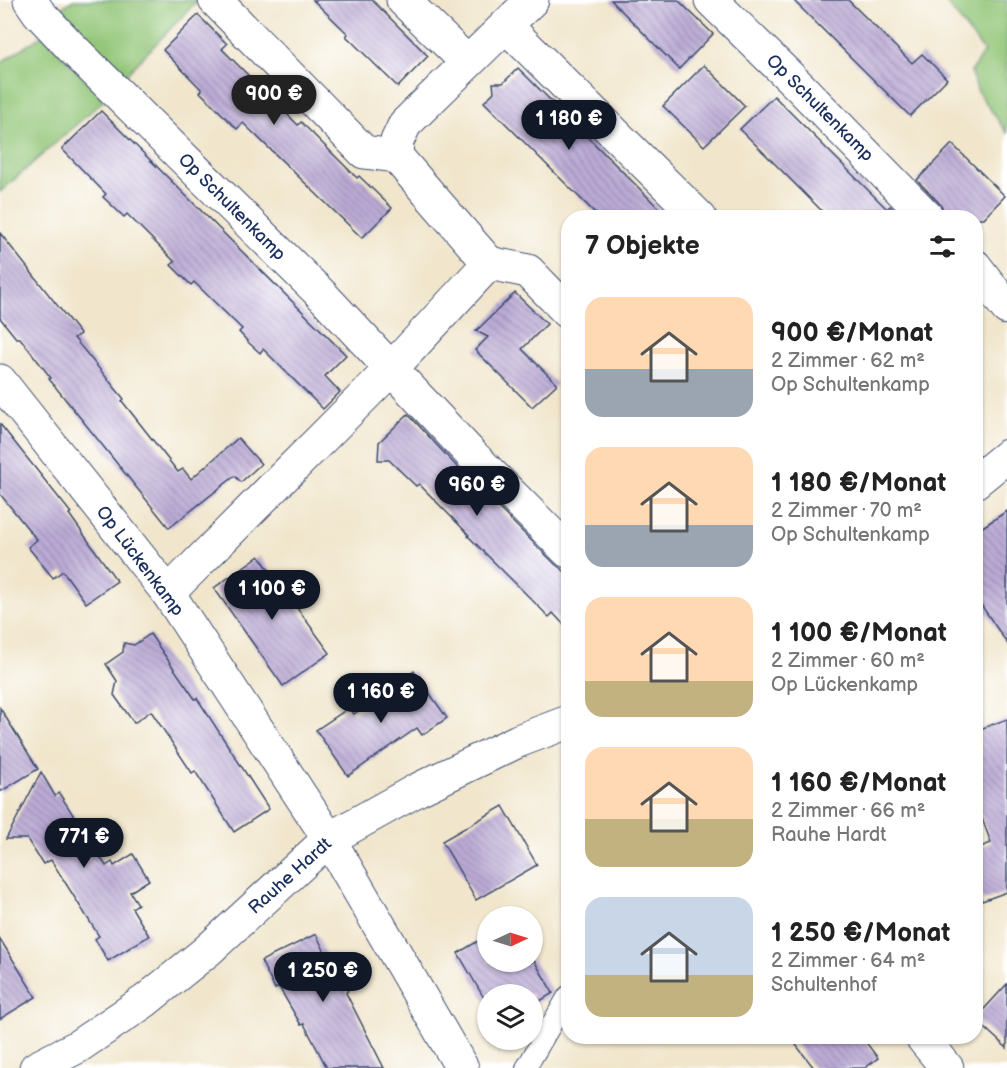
<!DOCTYPE html>
<html lang="de">
<meta charset="utf-8">
<style>
:root{--surface:#fff;--page:#f6f6f6;--text:#222;--muted:#767676;--accent:#111827}
body{margin:0;font-family:"Balsamiq Sans",sans-serif;background:var(--page);color:var(--text);height:100vh;display:flex;flex-direction:column;font-size:22px;white-space:nowrap}
*{box-sizing:border-box;margin:0}
p{font-size:20px;color:var(--muted)}
.icon{flex:none;width:33px;height:33px;fill:none;stroke:currentColor;stroke-width:2;stroke-linecap:round;stroke-linejoin:round}
.map{position:relative;flex:1;overflow:hidden}
.panel{position:absolute;left:561px;top:210px;width:422px;height:834px;display:flex;flex-direction:column;background:var(--surface);border-radius:24px;box-shadow:0 2px 4px #0004}
.panel>*{flex:none}
.needle{width:39px;rotate:86deg}
.fabs{position:absolute;left:477px;top:906px;display:grid;gap:12px}
.fabs a{display:grid;place-items:center;width:66px;height:66px;border-radius:50%;background:var(--surface);box-shadow:0 2px 4px #0004;font-size:30px}
.price{position:absolute;translate:-50% -51px;padding:0 14px;border-radius:21px;background:var(--accent);color:#fff;font-size:20px;line-height:39px;filter:drop-shadow(0 2px 3px #0008)}
.price::after{content:'';position:absolute;left:50%;top:36px;width:18px;height:14px;margin-left:-9px;background:inherit;clip-path:polygon(0 0,100% 0,50% 100%)}
.price.selected{background:#222;color:#fff}
ul{padding:0;list-style:none}
li{display:flex;align-items:center;gap:18px;height:150px;padding:0 24px}
li span{display:grid;place-items:center;flex:none;width:168px;height:120px;border-radius:18px;color:#555}
li>.icon{margin-inline-start:auto}
span .icon{width:72px;height:72px;fill:#fffc;stroke-width:1}
li b{font-size:26px}
h2{display:flex;justify-content:space-between;align-items:center;height:72px;padding:0 24px;font-size:26px}
.map>svg:first-child{display:block}
.green{fill:#91c576;stroke:#567a6a;stroke-width:1.5}
.building{fill:url(#building-back-hatch)}
.lines{fill:none;stroke-linecap:round;stroke-linejoin:round}
.lane-casing{stroke:#3b4a6e;stroke-width:22}
.street-casing{stroke:#3b4a6e;stroke-width:35}
.lane{stroke:#fff;stroke-width:20}
.street{stroke:#fff;stroke-width:33}
.labels{text-anchor:middle;dominant-baseline:central;stroke-width:6;stroke-linejoin:round;paint-order:stroke}
.street-label{font-size:18px;fill:#1b2f5e;stroke:#fff}
</style>
<div class="map">
<svg width="1007" height="1068" viewBox="0 0 1007 1068">
<defs>
<pattern id="building-back-hatch" width="6" height="6" patternUnits="userSpaceOnUse" patternTransform="scale(1.5)"><rect width="6" height="6" fill="#bcabd5"/><path d="M-1 5l2 2M0 0l6 6M5-1l2 2" fill="none" stroke="#988cb0"/></pattern>
</defs>
<rect width="100%" height="100%" fill="#fff"/>
<filter id="ink" filterUnits="userSpaceOnUse"><feTurbulence type="fractalNoise" baseFrequency=".0167" numOctaves="2"/><feDisplacementMap in="SourceGraphic" scale="12" xChannelSelector="R" yChannelSelector="G"/><feConvolveMatrix kernelMatrix="1 2 1 2 8 2 1 2 1" color-interpolation-filters="sRGB"/></filter>
<filter id="wash" filterUnits="userSpaceOnUse"><feTurbulence type="fractalNoise" baseFrequency=".008" numOctaves="4" result="noise"/><feDisplacementMap in="SourceGraphic" scale="24" xChannelSelector="R" yChannelSelector="G"/><feGaussianBlur stdDeviation="1.35" result="paint"/><feColorMatrix in="noise" values="0 0 0 0 0 0 0 0 0 0 0 0 0 0 0 0 0 1.4 0 .05"/><feComposite in="paint" operator="in"/></filter>
<g filter="url(#wash)">
<rect width="100%" height="100%" fill="#f1e6cc"/>
<g class="green">
<path d="M73,0H198L125,76L61,8Z"/>
<path d="M944,0H1007V133L978,92L971,72L984,51Z"/>
<path d="M43,35L104,100L0,192V63Z"/>
</g>
<g id="blocks">
<g class="building">
<path d="M313,0H372L428,56L398,87L346,36L348,34Z"/>
<path d="M611,0H678L713,34L679,69Z"/>
<path d="M793,0H848L912,63L922,54L947,79L910,116Z"/>
<path d="M198,15L227,44L222,49L298,125L301,122L357,178L359,176L392,208L362,238L243,123L237,129L200,92L202,90L163,50Z"/>
<path d="M704,65L745,106L704,146L663,106Z"/>
<path d="M518,68L637,186L668,218H600L484,102L494,92L493,83H503Z"/>
<path d="M774,96L887,209L890,206L901,218H829L740,129Z"/>
<path d="M101,111L346,355L325,376L340,392L323,409L263,349L260,353L249,343L239,332L242,329L194,282L191,285L171,265L175,262L127,214L124,217L103,197L106,194L62,149Z"/>
<path d="M952,144L1005,196L984,218H946L941,205L917,180Z"/>
<path d="M0,233L80,334L74,338L124,399L122,401L178,472L183,469L191,479L238,438L261,464L241,482L235,476L169,528L49,379L51,378L20,338H16L0,318Z"/>
<path d="M515,293L547,324L522,349L557,384L532,407L475,350L488,337L476,331Z"/>
<path d="M408,414L458,468L555,564L568,574V629L553,613L549,617L468,536L469,535L419,484L416,486L389,460H378L379,442Z"/>
<path d="M0,424L71,513L69,514L117,581L86,603L63,571L53,578L28,547L37,540L0,494Z"/>
<path d="M1007,511V643L975,596V532Z"/>
<path d="M259,556L330,653L283,686L214,588Z"/>
<path d="M150,634L195,699L197,698L269,809L234,832L195,771L192,773L151,711L134,723L114,695L117,681L106,664L123,652L124,643L134,645Z"/>
<path d="M414,671L447,718L422,735L417,728L348,776L316,730L349,708L354,714Z"/>
<path d="M0,708L38,769L0,792Z"/>
<path d="M1007,719V892L982,901L975,882V849L991,843L975,799V731Z"/>
<path d="M41,772L55,796L59,793L106,866L112,862L114,866L133,854L149,880L130,892L138,904L132,908L149,936L108,961L95,939L99,936L51,860L43,864L27,839H6Z"/>
<path d="M503,806L537,865L476,900L442,841Z"/>
<path d="M316,934L329,960L337,956L344,969L358,973L346,993L384,1068H327L304,1024L301,1025L279,987L275,989L261,961Z"/>
<path d="M488,935V962H532V957L553,993L532,1006V994H488V1005L458,953Z"/>
<path d="M0,939L36,997L0,1019Z"/>
<path d="M1007,984V1048L975,1019Z"/>
<path d="M789,1036H861L878,1058L865,1068H814Z"/>
</g>
</g>
</g>
<g filter="url(#ink)">
<use href="#blocks" fill-opacity="0" stroke="#3b4a6e" stroke-width="1.5"/>
<g class="lines">
<g class="lane-casing">
<path id="lane" d="M526,1068L568,996"/>
</g>
<g class="street-casing">
<g id="street">
<path d="M30,0L39,13L71,47L322,295L472,455L568,551"/>
<path d="M215,0L364,152L396,156"/>
<path d="M403,0L467,62"/>
<path d="M711,0L801,88L928,218"/>
<path d="M506,26L700,218"/>
<path d="M489,263L528,271L568,312"/>
<path d="M975,266L1007,308"/>
<path d="M0,381L168,593L329,839L462,1068"/>
<path d="M975,482L1007,456"/>
<path d="M168,593L392,368L489,263L396,156L397,141L405,124L532,0"/>
<path d="M921,1036L947,1068"/>
<path d="M36,1068L77,1047L145,1001L207,951L329,839L417,790L518,741L568,722"/>
</g>
</g>
<use href="#lane" class="lane"/>
<use href="#street" class="street"/>
</g>
</g>
<g class="labels">
<g class="street-label">
<text transform="translate(820 108) rotate(45)">Op Schultenkamp</text>
<text transform="translate(232 207) rotate(45)">Op Schultenkamp</text>
<text transform="translate(140 561) rotate(53)">Op Lückenkamp</text>
<text transform="translate(290 876) rotate(-42)">Rauhe Hardt</text>
</g>
</g>
</svg>
<div class="fabs">
<a><svg class="needle" viewBox="-14 -14 28 28"><path d="M0-13l5 13h-10z" fill="#e53935"/><path d="M0 13l5-13h-10z" fill="#767676"/></svg></a>
<a><svg class="icon" aria-label="layers" viewBox="0 0 24 24"><path d="M12 4l9 5-9 5-9-5zM3 14l9 5 9-5"/></svg></a>
</div>
<b class="price selected" style="left:274px;top:126px">900 €</b>
<b class="price" style="left:569px;top:151px">1 180 €</b>
<b class="price" style="left:477px;top:517px">960 €</b>
<b class="price" style="left:272px;top:621px">1 100 €</b>
<b class="price" style="left:381px;top:724px">1 160 €</b>
<b class="price" style="left:84px;top:869px">771 €</b>
<b class="price" style="left:323px;top:1003px">1 250 €</b>
<section class="panel">
<h2>7 Objekte<svg class="icon" aria-label="filters" viewBox="0 0 24 24"><path d="M4 7h16M4 17h16"/><circle cx="9" cy="7" r="2"/><circle cx="15" cy="17" r="2"/></svg></h2>
<ul>
<li><span style="background:linear-gradient(#ffd9b3 60%,#9aa5b1 0)"><svg class="icon" aria-label="home" viewBox="0 0 24 24"><path d="M3 11l9-7 9 7M6 9v11h12V9"/></svg></span><div><b>900 €/Monat</b><p>2 Zimmer · 62 m²</p><p>Op Schultenkamp</p></div></li>
<li><span style="background:linear-gradient(#ffd9b3 65%,#9aa5b1 0)"><svg class="icon" aria-label="home" viewBox="0 0 24 24"><path d="M3 11l9-7 9 7M6 9v11h12V9"/></svg></span><div><b>1 180 €/Monat</b><p>2 Zimmer · 70 m²</p><p>Op Schultenkamp</p></div></li>
<li><span style="background:linear-gradient(#ffd9b3 70%,#c2b280 0)"><svg class="icon" aria-label="home" viewBox="0 0 24 24"><path d="M3 11l9-7 9 7M6 9v11h12V9"/></svg></span><div><b>1 100 €/Monat</b><p>2 Zimmer · 60 m²</p><p>Op Lückenkamp</p></div></li>
<li><span style="background:linear-gradient(#ffd9b3 60%,#c2b280 0)"><svg class="icon" aria-label="home" viewBox="0 0 24 24"><path d="M3 11l9-7 9 7M6 9v11h12V9"/></svg></span><div><b>1 160 €/Monat</b><p>2 Zimmer · 66 m²</p><p>Rauhe Hardt</p></div></li>
<li><span style="background:linear-gradient(#c9d6e8 65%,#c2b280 0)"><svg class="icon" aria-label="home" viewBox="0 0 24 24"><path d="M3 11l9-7 9 7M6 9v11h12V9"/></svg></span><div><b>1 250 €/Monat</b><p>2 Zimmer · 64 m²</p><p>Schultenhof</p></div></li>
</ul>
</section>
</div>
